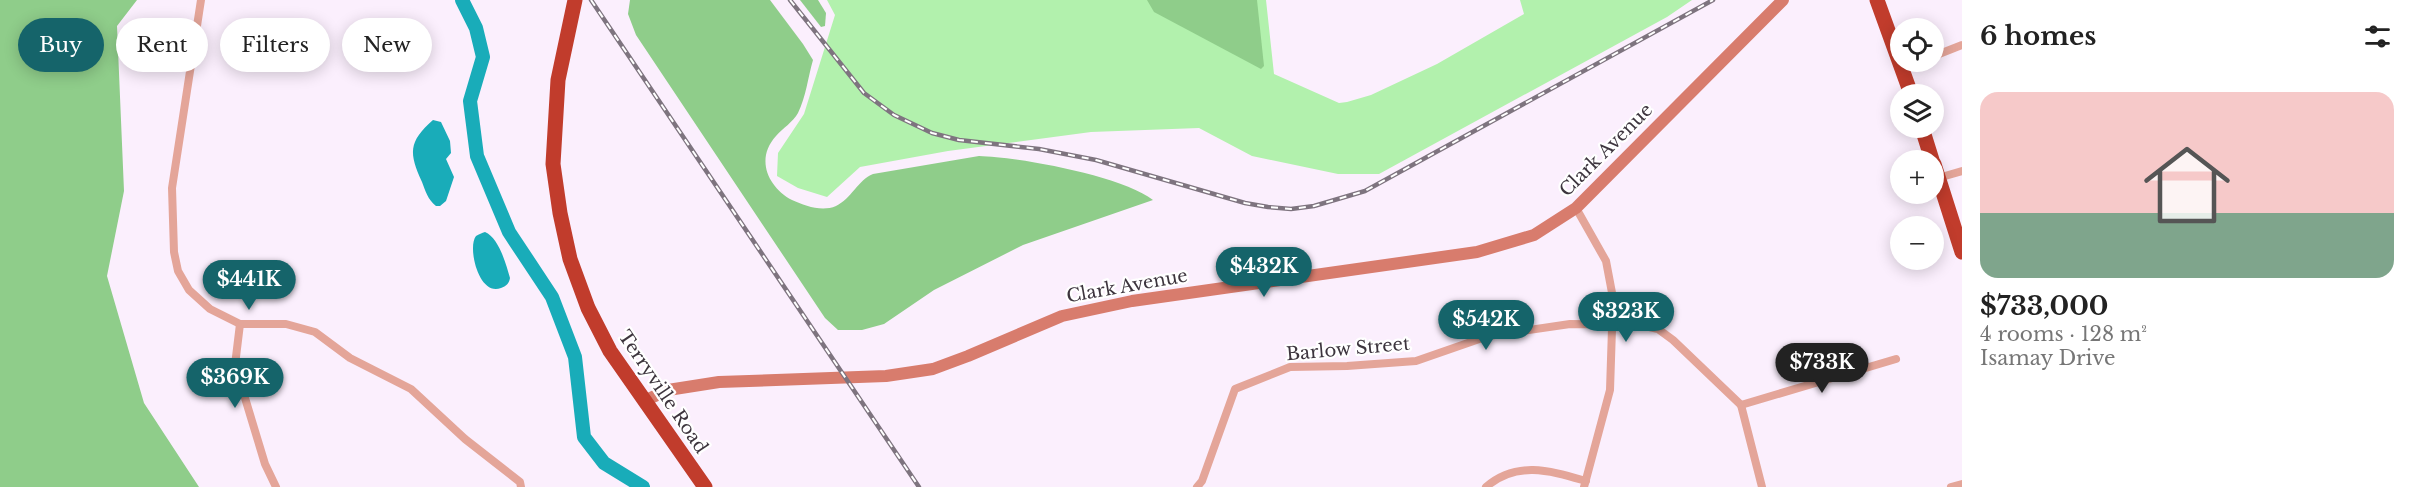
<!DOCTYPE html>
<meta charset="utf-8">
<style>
:root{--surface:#fff;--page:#f2f2f2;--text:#222;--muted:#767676;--line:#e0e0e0;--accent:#15646a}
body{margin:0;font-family:"Libre Baskerville",serif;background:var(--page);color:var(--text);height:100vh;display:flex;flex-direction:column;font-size:22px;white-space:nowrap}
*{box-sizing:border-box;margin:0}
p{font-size:20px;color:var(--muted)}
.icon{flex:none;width:33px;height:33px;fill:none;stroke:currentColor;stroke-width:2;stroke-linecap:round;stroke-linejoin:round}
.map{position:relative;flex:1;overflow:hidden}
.sheet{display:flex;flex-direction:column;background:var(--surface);width:450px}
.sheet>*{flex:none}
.banner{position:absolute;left:18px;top:18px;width:570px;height:54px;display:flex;gap:12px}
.fabs{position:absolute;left:1890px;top:18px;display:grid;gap:12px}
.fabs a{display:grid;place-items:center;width:54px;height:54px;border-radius:50%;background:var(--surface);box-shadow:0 3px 15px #0003;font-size:30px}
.price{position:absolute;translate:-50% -51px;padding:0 14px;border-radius:21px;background:var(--accent);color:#fff;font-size:20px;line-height:39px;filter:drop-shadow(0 2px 3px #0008)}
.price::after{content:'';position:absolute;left:50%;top:36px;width:18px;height:14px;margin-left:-9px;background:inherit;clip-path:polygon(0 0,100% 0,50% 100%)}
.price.current{background:#222;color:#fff}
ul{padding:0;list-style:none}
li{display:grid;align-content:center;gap:12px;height:318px;padding:0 18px}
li+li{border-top:2px solid var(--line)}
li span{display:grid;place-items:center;height:186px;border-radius:18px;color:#555}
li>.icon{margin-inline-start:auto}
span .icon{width:108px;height:108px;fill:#fffc;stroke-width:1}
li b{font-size:26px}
h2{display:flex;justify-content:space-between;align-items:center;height:72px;padding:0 18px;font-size:26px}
.pill{padding:0 21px;border-radius:27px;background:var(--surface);box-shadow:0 3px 15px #0003;font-size:21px;line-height:54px}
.pill.current{background:var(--accent);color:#fff}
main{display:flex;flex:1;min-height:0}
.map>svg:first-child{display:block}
.green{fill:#b2f1ad}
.forest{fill:#8fcd8a}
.water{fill:#19acb9}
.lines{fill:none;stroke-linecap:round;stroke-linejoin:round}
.river{stroke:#19acb9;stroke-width:14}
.street{stroke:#e4a599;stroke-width:8}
.secondary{stroke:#d87c6d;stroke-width:12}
.highway{stroke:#c13c2c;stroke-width:15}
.rail-casing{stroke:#7e747f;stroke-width:4.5}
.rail{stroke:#fff;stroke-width:2;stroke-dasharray:7;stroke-linecap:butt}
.labels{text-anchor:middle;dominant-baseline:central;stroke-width:4.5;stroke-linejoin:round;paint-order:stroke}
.street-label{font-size:18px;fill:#3d353e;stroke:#fff}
</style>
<main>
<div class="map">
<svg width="1962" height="487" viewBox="0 0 1962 487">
<rect width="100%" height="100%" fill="#fbeffd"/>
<path class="green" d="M827,0H1266L1274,74L1339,103L1347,102L1371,95L1437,64L1524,14L1520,0H1692L1667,17L1379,174H1338L1252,156L1199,128L1091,132L948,151L860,167L827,197L798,188L777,176L778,153L804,114L835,15Z"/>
<g class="forest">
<path d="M0,0H137L117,26L124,191L107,276L144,403L199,487H0Z"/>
<path d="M630,0H770L803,44L813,60C808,77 806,97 798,113C793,122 783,128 776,136C755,159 768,187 792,200C805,206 822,212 836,206C851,199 858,180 873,174L979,156C1020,157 1122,176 1153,200L1023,245L934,290L884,324L862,330H838L825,318L636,35L628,14Z"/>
<path d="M800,0H818L826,13L825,26L821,27Z"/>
<path d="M1147,0H1257L1264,66L1261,69L1154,12Z"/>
</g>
<g class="water">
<path d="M433,120L441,122L450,141L451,153L446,159L454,177L446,201L440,206H436C428,200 425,190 422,182C409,153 408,142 433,120Z"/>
<path d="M485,232C499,238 506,264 510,278C509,284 506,286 501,288C479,297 467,247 476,236C479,234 482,233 485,232Z"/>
</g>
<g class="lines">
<path class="river" d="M462,0L476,28L483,57L470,101L477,156L509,232L552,297L575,357L584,437L604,463L643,487"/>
<g class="street">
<path d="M201,0L172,188L174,252L178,271L189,290L210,309L240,324H286L315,332L350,358L411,389L465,439L520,482L521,487"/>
<path d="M1934,56L1962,45"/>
<path d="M1902,68L1919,62"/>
<path d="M1938,178L1962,171"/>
<path d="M1576,208L1606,261L1613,298L1610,390L1584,487"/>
<path d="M240,324L235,365L265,464L276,487"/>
<path d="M1741,405L1896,359"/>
<path d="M1197,487L1202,481L1235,389L1290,367L1347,366L1416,361L1488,336L1570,324L1641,325L1658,329L1673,340L1741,405L1762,487"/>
<path d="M1486,487C1517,460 1551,471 1586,481"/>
<path d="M1951,487L1962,484"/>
</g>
<path class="secondary" d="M644,401L668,390L719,382L886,376L933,369L968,356L1062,316L1132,301L1477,252L1534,235L1576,208L1783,0"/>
<g class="highway">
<path d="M575,0L558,80L553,164L560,213L570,259L588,308L610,351L705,487"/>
<path d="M1877,0L1911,94"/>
<path d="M1922,128L1932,160"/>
<path d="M1934,164L1962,252"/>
</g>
<g class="rail-casing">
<g id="rail">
<path d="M591,0L919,487"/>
<path d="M790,0L864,93L894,115L932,133L959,140L1039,149L1096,160L1245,203L1268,207L1291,209L1314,206L1365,191L1713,0"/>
</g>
</g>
<use href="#rail" class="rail"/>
</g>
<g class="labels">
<g class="street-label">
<text transform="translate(1606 150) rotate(-45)">Clark Avenue</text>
<text transform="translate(1127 286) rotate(-10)">Clark Avenue</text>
<text transform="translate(1348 349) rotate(-5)">Barlow Street</text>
<text transform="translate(663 392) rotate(56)">Terryville Road</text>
</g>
</g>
</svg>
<div class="fabs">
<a><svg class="icon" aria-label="locate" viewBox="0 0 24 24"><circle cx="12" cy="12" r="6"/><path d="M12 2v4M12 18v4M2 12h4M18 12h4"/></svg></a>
<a><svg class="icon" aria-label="layers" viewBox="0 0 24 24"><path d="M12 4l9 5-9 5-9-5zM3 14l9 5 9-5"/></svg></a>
<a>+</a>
<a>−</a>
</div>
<b class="price" style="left:1264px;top:298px">$432K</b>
<b class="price" style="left:249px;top:311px">$441K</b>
<b class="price" style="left:1626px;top:343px">$323K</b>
<b class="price" style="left:1486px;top:351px">$542K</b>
<b class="price current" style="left:1822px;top:394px">$733K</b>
<b class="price" style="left:235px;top:409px">$369K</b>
<div class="banner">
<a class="pill current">Buy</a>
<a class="pill">Rent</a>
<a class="pill">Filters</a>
<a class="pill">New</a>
</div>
</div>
<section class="sheet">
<h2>6 homes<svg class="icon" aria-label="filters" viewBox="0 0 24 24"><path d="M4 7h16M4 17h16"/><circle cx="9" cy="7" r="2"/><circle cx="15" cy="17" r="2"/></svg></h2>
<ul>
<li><span style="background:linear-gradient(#f6c9c9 65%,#7fa58c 0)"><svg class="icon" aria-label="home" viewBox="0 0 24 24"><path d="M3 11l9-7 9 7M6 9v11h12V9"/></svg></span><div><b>$733,000</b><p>4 rooms · 128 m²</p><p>Isamay Drive</p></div></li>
</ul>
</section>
</main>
